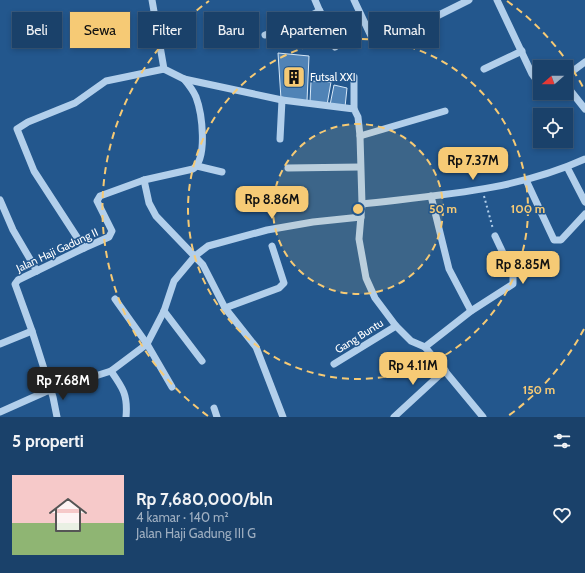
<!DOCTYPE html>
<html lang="id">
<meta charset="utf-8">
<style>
:root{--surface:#1a416a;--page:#234870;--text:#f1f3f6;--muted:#9fafc1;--line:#385a7e;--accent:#f6ca75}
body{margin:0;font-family:Cabin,sans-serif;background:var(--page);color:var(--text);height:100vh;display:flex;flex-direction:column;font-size:15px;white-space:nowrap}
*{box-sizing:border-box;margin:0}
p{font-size:13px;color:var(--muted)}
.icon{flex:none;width:22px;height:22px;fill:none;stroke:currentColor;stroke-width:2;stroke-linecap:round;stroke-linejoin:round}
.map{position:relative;height:417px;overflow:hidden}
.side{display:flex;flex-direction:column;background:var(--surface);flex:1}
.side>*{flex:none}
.hud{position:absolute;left:12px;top:12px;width:561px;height:36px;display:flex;gap:8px}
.needle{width:26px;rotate:250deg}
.fabs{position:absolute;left:533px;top:60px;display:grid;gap:8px}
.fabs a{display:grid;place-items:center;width:40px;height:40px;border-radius:0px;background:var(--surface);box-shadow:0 2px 6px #0003,0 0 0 1px var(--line);font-size:20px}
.price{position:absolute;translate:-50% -34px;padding:0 9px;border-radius:8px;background:var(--accent);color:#111;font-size:13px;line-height:26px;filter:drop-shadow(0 1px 2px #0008)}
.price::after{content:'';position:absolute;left:50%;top:24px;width:12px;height:9px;margin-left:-6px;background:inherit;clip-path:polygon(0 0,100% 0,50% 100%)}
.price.on{background:#222;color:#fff}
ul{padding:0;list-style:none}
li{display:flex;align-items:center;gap:12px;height:100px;padding:0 12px}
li+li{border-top:1px solid var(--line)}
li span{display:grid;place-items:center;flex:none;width:112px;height:80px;border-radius:0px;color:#555}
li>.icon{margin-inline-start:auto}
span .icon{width:48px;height:48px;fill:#fffc;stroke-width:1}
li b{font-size:17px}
h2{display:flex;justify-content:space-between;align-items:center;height:48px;padding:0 12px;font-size:17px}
.chip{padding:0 14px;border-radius:0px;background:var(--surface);box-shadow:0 2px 6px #0003,0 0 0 1px var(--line);font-size:14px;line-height:36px}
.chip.on{background:var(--accent);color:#111}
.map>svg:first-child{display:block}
.building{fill:#5083b6;stroke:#d7e8f8}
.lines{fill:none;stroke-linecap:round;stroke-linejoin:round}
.path{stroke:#b2cfeb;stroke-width:2;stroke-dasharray:2 3;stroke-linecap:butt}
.minor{stroke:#b2cfeb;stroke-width:7}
.ring{fill:none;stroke:#f6ca75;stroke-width:2;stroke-dasharray:7 5}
.labels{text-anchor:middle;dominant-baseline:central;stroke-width:3;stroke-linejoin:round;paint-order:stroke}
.poi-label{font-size:11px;fill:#fff;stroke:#23578d;text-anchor:start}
.street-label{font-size:11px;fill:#fff;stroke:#23578d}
.centre{fill:#f6ca75;stroke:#23578d;stroke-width:2}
.ring-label{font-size:12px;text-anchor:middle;font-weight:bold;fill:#f6ca75;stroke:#23578d;stroke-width:3;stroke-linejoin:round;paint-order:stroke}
</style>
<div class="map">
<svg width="585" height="417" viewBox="0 0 585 417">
<rect width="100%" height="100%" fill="#23578d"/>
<g class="building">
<path d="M278,53L309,56L307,101L281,99Z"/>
<path d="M311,81L331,82L327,105L310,102Z"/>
<path d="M334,85L347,88L345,107L330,105Z"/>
</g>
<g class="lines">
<path class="path" d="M484,196L493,229"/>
<g class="minor">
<path d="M152,0L164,69L184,79L282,100L354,109L358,117L360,136L362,204L359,239L366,278L375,298L396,326L411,341L425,347L483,417"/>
<path d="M315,0L335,47"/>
<path d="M354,0L371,36L376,40"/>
<path d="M497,0L532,74L540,85"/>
<path d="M437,16L469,0"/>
<path d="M265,35L288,27L320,11"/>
<path d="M484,69L522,51"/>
<path d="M566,76L585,62"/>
<path d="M566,85L585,109"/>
<path d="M354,109V77"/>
<path d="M360,136L445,111"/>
<path d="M280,139L282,100"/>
<path d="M197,166L222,172"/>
<path d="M567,167L585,202"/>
<path d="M288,168L360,167"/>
<path d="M144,180L149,203L156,216L203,265L225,308L256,347L283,417"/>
<path d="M526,180L554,240H561L585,214"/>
<path d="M431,196L449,269L471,311"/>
<path d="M0,200L13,230L37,271"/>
<path d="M362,204C438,195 515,191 585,159"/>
<path d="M84,248L34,171L17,129L28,122L75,103L106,81L164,69"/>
<path d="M115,299L147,344L172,387"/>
<path d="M225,308L279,288L284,283L272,246"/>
<path d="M164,311L202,361"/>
<path d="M0,344L32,331"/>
<path d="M425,347L471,311L513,284V274L495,236"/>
<path d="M334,364L396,326"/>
<path d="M111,371C123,388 128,395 126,417"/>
<path d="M214,408L217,417"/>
<path d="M0,412L45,392L111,371L147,344L164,311L174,281L195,256L208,246L267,230L313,222L361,217"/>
<path d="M57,417L53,397L32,331L15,284L18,280L84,248L109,237L112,231L97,201L100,196L144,180L193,169C208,158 202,113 196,97C193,90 189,85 184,79"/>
<path d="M394,417L445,370"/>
</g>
</g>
<circle cx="358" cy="209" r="85" fill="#f6ca75" fill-opacity=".12"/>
<g class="ring">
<circle cx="358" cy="209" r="85"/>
<circle cx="358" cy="209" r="170"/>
<path d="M584 329A256 256 0 0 1 508 416M208 416A256 256 0 0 1 209 1M507 1A256 256 0 0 1 584 89"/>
</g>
<defs>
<g id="building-square" transform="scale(1.15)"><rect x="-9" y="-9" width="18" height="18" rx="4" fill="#f6ca75" stroke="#23578d"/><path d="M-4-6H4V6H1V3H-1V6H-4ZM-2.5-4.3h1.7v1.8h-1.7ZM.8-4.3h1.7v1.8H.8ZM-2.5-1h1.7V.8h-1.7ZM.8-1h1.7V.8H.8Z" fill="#111"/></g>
</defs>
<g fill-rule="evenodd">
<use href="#building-square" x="294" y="77"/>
</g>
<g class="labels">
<g class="poi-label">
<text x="310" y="77">Futsal XXI</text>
</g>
<g class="street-label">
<text transform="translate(57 250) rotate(-25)">Jalan Haji Gadung II</text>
<text transform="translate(359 336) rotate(-32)">Gang Buntu</text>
</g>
</g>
<circle cx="358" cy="209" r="6" class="centre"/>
<g class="ring-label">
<text x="443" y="213">50 m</text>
<text x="528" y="213">100 m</text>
<text x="539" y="394">150 m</text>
</g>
</svg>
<div class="fabs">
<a><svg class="needle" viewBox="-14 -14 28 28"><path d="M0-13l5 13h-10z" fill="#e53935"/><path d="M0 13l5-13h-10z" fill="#9fafc1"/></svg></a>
<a><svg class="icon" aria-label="locate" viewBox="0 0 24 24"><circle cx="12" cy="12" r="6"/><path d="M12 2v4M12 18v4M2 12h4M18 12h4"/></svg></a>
</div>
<b class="price" style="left:473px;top:181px">Rp 7.37M</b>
<b class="price" style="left:272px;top:220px">Rp 8.86M</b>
<b class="price" style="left:523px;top:285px">Rp 8.85M</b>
<b class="price" style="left:413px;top:386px">Rp 4.11M</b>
<b class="price on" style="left:63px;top:401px">Rp 7.68M</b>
<div class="hud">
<a class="chip">Beli</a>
<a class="chip on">Sewa</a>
<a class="chip">Filter</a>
<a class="chip">Baru</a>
<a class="chip">Apartemen</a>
<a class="chip">Rumah</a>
</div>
</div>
<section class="side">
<h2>5 properti<svg class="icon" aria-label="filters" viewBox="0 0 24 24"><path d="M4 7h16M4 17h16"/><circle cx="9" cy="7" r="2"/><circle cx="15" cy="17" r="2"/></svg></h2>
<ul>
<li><span style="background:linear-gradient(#f6c9c9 60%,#8fb573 0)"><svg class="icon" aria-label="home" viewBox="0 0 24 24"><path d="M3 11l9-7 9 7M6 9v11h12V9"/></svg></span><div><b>Rp 7,680,000/bln</b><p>4 kamar · 140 m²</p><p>Jalan Haji Gadung III G</p></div><svg class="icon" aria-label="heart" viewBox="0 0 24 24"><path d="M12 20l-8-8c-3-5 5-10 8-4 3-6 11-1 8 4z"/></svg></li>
</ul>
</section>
